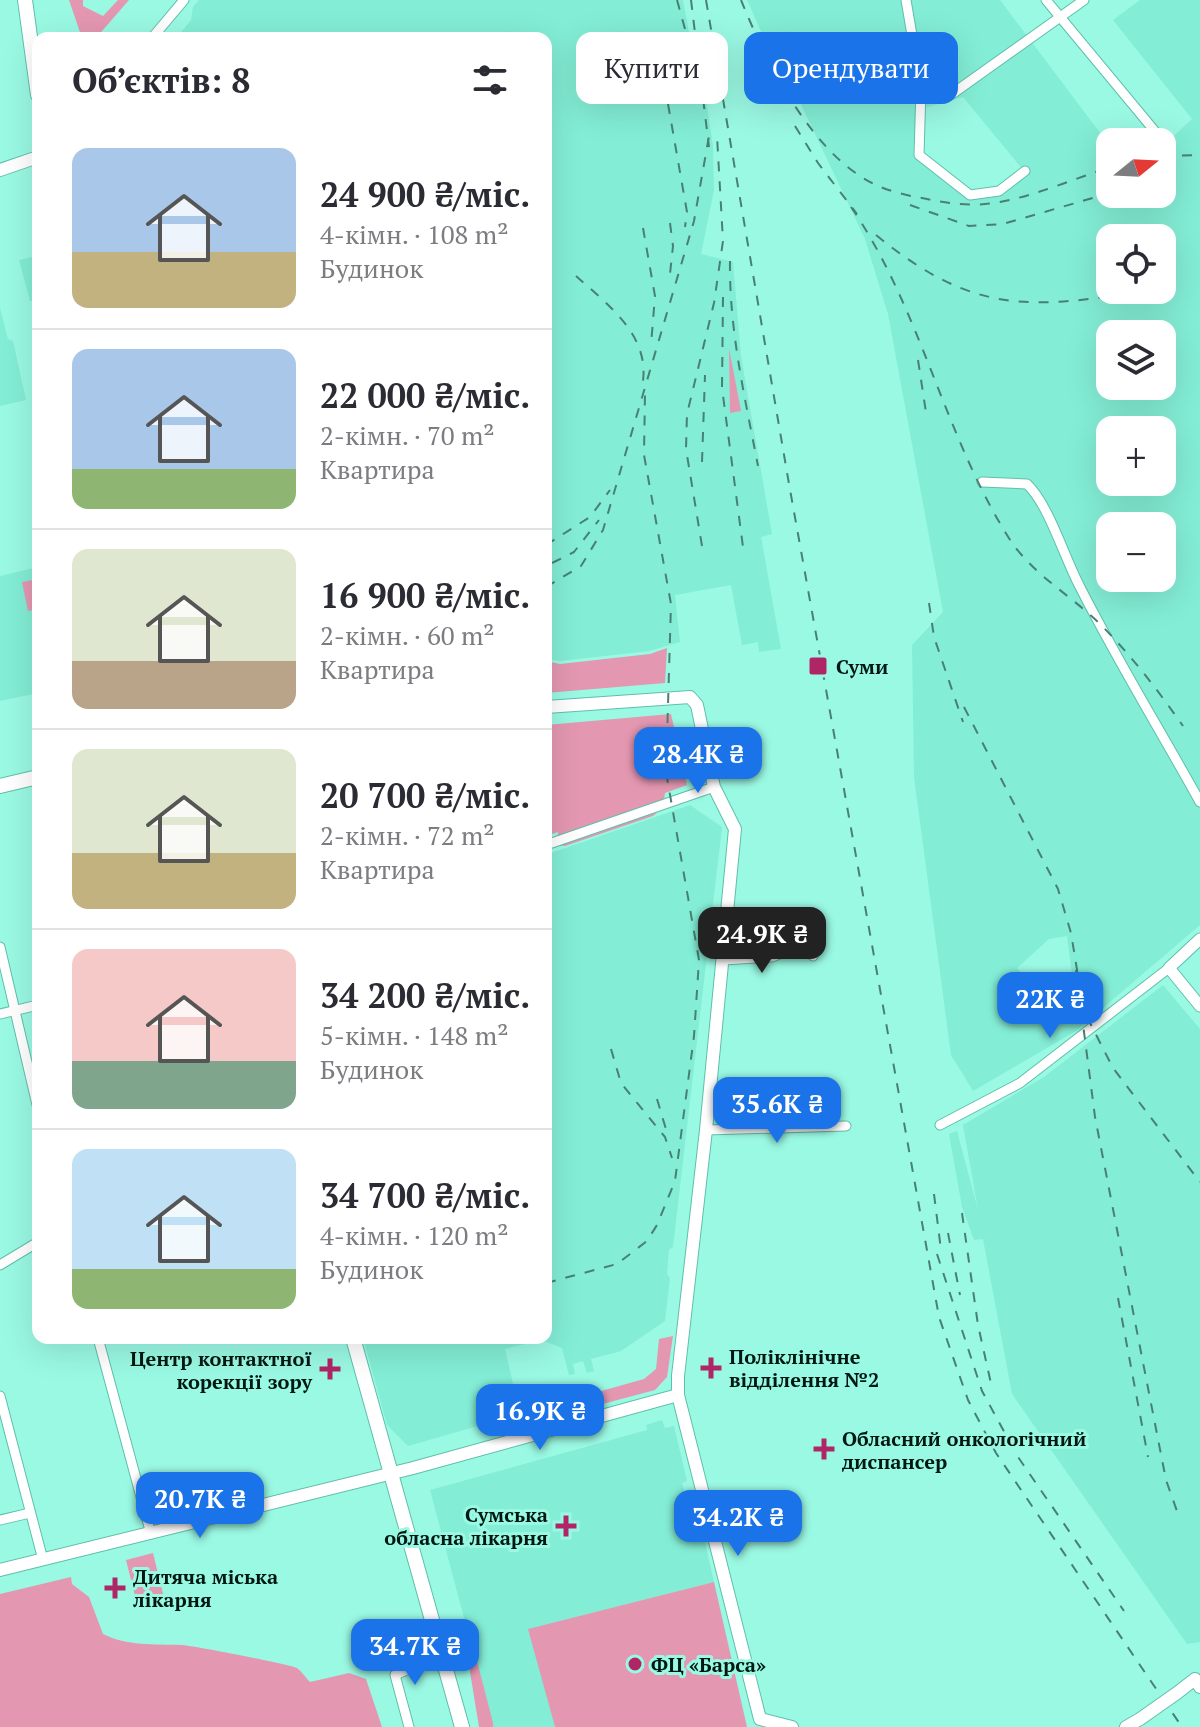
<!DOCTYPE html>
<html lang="uk">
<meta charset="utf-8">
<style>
:root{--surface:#fff;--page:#f7f7f7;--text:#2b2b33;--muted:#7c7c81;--line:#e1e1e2;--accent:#1a73e8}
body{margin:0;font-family:"PT Serif",serif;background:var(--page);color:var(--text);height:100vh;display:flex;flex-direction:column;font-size:30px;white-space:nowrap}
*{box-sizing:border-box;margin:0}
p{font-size:26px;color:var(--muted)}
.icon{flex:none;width:44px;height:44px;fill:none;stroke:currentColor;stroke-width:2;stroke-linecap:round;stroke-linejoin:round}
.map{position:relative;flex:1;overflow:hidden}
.details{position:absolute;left:32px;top:32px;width:520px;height:1312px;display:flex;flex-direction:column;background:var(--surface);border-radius:16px;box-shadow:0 8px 32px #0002}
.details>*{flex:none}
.hud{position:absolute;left:576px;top:32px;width:504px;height:72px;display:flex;gap:16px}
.needle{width:52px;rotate:72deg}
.buttons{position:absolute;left:1096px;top:128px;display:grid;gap:16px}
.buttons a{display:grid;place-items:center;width:80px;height:80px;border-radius:16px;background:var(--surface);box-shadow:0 8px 32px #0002;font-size:40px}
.price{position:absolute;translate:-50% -68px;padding:0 18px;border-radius:16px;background:var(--accent);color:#fff;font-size:26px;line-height:52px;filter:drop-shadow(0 2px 4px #0008)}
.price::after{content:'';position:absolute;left:50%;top:48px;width:24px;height:18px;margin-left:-12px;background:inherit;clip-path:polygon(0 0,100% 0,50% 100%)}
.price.current{background:#222;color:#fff}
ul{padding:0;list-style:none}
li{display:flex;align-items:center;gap:24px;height:200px;padding:0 40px}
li+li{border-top:2px solid var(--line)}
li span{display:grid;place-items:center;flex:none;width:224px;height:160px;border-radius:16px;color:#555}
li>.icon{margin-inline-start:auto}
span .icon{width:96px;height:96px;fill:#fffc;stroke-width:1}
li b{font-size:34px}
h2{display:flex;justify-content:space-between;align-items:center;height:96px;padding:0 40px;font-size:34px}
.chip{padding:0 28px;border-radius:16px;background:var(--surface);box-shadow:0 8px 32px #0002;font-size:28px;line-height:72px}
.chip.current{background:var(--accent);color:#fff}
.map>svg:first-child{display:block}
.built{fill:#83edd5;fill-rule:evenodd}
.green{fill:#e497b1}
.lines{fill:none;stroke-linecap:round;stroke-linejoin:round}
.minor-casing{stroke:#60bfab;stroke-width:11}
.tertiary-casing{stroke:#60bfab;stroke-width:13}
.secondary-casing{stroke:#60bfab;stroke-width:14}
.primary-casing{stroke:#60bfab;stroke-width:16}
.minor{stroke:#fff;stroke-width:9}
.tertiary{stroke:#fff;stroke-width:11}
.secondary{stroke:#fff;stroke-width:12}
.primary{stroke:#fff;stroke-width:14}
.rail{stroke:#488174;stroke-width:2;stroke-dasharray:10 10;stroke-linecap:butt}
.secondary-bridge-casing{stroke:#60bfab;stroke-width:14;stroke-linecap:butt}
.secondary-bridge{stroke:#fff;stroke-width:12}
.poi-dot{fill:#af2566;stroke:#9af9e3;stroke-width:3}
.labels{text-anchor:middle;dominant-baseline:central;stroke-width:6;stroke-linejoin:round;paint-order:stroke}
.poi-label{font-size:20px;font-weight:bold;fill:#001813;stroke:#9af9e3;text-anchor:start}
</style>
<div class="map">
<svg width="1200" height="1727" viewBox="0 0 1200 1727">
<rect width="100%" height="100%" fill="#9af9e3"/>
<g class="built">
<path d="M199,0H683L690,38L697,37L713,146L714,190L701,254L733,262L741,356L772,534L761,537L781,649L759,652L758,642L742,645L731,585L675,595L680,642L649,651L560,661L546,659V38H176L191,20L193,7Z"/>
<path d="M747,0H1000L1110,146V194H1162V147L1192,119L1113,20L1140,0H1200V925L1076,1031L973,1091L951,1055L914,777L912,645L943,612L888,314L865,239L796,94L805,87L776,51L771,54ZM963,97L1024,171L999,191L970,195L919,155L921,109ZM1110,238H1162V290H1110ZM1110,334H1162V386H1110ZM1110,430H1162V482H1110ZM1110,526H1162V578H1110ZM1067,936L1074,990L1072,1014L1050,987L1041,994L1017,968L1049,939Z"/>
<path d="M37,256L38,300L30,301L19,260Z"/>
<path d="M0,308L8,339L13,341L26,400L0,406Z"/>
<path d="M38,567V693L0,701V576Z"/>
<path d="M690,805L722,827L673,1247L669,1250L667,1274L670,1278L665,1321L621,1351L591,1359L594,1371L587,1373L583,1361L573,1364L575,1374L569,1375L562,1348L541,1340L505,1349L520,1414L408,1446L387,1425L363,1338H546V858L551,853Z"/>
<path d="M1163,985L1200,1029V1642L1187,1644L1012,1394L983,1239L974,1240L962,1207L949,1134L957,1131L978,1210L963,1125L1044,1077Z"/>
<path d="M662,1420L665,1428L674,1426L687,1481L682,1483L698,1539L704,1538L714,1582L529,1629L555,1727H493L430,1490L647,1430L646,1425Z"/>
</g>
<g class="green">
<path d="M69,0H83V6L103,16L118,0H129L96,38H82Z"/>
<path d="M729,348L741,411L730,413Z"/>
<path d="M38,579V609L28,611L22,582Z"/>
<path d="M667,648L665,683L546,693V661L560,664L650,654Z"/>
<path d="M671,714L687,785L665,793L663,807L653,816L565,846L557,845L558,832L546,836V725Z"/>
<path d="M673,1336L667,1377L655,1390L595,1406L587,1395L644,1379L656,1369L659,1339Z"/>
<path d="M153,1553L165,1602L138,1608L126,1560Z"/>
<path d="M71,1577L72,1584L89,1597L103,1634C127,1646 154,1644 181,1645C191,1645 292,1665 297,1668C302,1672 306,1678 310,1682L349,1673L366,1679L382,1727H0V1594Z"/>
<path d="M714,1582L747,1727H555L528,1629Z"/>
<path d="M476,1657L493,1723V1727H479L468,1660Z"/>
</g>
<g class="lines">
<g class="minor-casing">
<g id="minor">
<path d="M906,0L921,88L919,155L970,195L999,191L1025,171"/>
<path d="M1046,0L1163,141"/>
<path d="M152,38L184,0"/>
<path d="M952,94L1084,0"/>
<path d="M982,482L1027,484C1049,505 1064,557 1080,587C1117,660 1160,730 1200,802"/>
<path d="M546,845L714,787"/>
<path d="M0,947L38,1109"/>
<path d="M723,960L772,957L810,942L813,956"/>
<path d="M0,1014L38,1005"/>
<path d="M940,1125L1020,1083L1169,968"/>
<path d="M706,1130L846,1126"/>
<path d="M0,1265L38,1242"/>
<path d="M98,1338L151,1534"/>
<path d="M0,1396L43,1560"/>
<path d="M0,1520L30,1513"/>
<path d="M409,1727L395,1675L442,1655"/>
</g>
</g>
<g class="tertiary-casing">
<path id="tertiary" d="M1200,939L1169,968L1200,1006"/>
</g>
<g class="secondary-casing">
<g id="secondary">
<path d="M0,170L38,157"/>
<path d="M546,707L690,697L697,705L714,787L735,829L706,1130L678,1376V1395L760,1719L792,1727"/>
<path d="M0,1570L413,1468L678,1395"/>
<path d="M1177,1693L1195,1679L1200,1687"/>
<path d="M1126,1727L1140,1719"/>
</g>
</g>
<g class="primary-casing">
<g id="primary">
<path d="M25,0L38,95"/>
<path d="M0,786L38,777"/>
<path d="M353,1338L462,1727"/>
</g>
</g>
<use href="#minor" class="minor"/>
<use href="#tertiary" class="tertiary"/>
<use href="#secondary" class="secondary"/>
<use href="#primary" class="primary"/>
<g class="rail">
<path d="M677,0L685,29"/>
<path d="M691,0L709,147"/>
<path d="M706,0L789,484L939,1317L968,1400L996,1453L1182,1727"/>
<path d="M741,0C766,62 812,154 874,184C890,192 910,196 927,199C951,204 975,207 1000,202C1037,195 1074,179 1110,167"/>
<path d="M668,104L687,212L685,227"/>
<path d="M795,126L818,163L857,214"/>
<path d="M1162,156L1200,155"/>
<path d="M910,205L969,226L1003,224L1110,193"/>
<path d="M851,207C920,307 943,432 1007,535C1030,573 1068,593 1099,623C1131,655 1157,689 1183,726"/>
<path d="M670,223L673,246L670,274"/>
<path d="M643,228L655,296L651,345"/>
<path d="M876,235C975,316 1031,309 1151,290"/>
<path d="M730,261C729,330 745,398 758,466"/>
<path d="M576,276C607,304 649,334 643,381"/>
<path d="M723,297L722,388L743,547"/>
<path d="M918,360L927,419"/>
<path d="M702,462L705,375"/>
<path d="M546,545L590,517L610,490"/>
<path d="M702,546L686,449L687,414L714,303L723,241L717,136"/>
<path d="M552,563L574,552L599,520"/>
<path d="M546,587L581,566L603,530L694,221L709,136"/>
<path d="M929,603L934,637L963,722"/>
<path d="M964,707L1058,889L1071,933L1079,982"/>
<path d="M1076,970L1095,1117L1166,1480L1178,1514"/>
<path d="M1087,1017L1113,1068L1200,1182"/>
<path d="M611,1049L621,1083L665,1137L672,1158"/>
<path d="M657,1099L668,1136"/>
<path d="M934,1194L941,1250"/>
<path d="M962,1213L978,1325L992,1388"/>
<path d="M948,1233L960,1295"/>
<path d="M937,1254L982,1391L1018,1457L1124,1611"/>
<path d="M546,1283L617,1264L647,1241L657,1225L675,1181L694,1036L699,960L666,772L671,604L644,455L645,393"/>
<path d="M1118,1298L1148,1457"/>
</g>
<g class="secondary-bridge-casing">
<path id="secondary-bridge" d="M1140,1719L1177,1693"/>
</g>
<use href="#secondary-bridge" class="secondary-bridge"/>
</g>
<g class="poi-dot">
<rect x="808" y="656" width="20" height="20" rx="4"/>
<path d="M707 1356h8v8h8v8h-8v8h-8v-8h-8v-8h8z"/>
<path d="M326 1357h8v8h8v8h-8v8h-8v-8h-8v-8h8z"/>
<path d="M820 1437h8v8h8v8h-8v8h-8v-8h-8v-8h8z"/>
<path d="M562 1514h8v8h8v8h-8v8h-8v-8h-8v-8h8z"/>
<path d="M111 1576h8v8h8v8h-8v8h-8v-8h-8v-8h8z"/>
<circle cx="635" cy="1664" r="8"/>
</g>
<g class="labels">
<g class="poi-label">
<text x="836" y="666">Суми</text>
<text x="729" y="1356">Поліклінічне<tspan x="729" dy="23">відділення №2</tspan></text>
<text x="312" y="1358" text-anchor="end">Центр контактної<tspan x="312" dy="23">корекції зору</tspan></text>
<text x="842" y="1438">Обласний онкологічний<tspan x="842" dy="23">диспансер</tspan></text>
<text x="548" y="1514" text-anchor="end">Сумська<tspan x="548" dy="23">обласна лікарня</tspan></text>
<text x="133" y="1576">Дитяча міська<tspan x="133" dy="23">лікарня</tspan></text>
<text x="651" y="1664">ФЦ «Барса»</text>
</g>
</g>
</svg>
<div class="buttons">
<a><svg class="needle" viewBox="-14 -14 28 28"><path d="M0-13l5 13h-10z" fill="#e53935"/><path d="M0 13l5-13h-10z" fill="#7c7c81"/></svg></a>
<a><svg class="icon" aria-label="locate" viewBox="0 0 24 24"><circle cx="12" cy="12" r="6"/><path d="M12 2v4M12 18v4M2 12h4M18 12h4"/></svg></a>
<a><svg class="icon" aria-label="layers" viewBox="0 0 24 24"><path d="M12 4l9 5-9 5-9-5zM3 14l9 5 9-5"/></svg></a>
<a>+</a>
<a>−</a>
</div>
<b class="price" style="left:698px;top:795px">28.4K ₴</b>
<b class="price current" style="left:762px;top:975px">24.9K ₴</b>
<b class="price" style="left:1050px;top:1040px">22K ₴</b>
<b class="price" style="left:777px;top:1145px">35.6K ₴</b>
<b class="price" style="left:540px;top:1452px">16.9K ₴</b>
<b class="price" style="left:200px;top:1540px">20.7K ₴</b>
<b class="price" style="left:738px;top:1558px">34.2K ₴</b>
<b class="price" style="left:415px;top:1687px">34.7K ₴</b>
<div class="hud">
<a class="chip">Купити</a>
<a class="chip current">Орендувати</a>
</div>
<section class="details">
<h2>Об’єктів: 8<svg class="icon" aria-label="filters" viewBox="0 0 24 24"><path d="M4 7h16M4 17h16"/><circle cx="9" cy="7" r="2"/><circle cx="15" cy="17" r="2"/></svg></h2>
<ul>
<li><span style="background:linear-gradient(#a9c7e8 65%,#c2b280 0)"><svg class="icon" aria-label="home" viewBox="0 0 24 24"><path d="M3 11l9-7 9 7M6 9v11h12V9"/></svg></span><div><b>24 900 ₴/міс.</b><p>4-кімн. · 108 m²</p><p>Будинок</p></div></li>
<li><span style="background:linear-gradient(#a9c7e8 75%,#8fb573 0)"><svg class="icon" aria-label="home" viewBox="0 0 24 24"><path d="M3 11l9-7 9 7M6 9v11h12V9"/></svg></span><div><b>22 000 ₴/міс.</b><p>2-кімн. · 70 m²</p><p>Квартира</p></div></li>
<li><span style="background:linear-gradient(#dfe7d0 70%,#b9a48a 0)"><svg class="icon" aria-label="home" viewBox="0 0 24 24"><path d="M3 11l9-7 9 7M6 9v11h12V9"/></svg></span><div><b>16 900 ₴/міс.</b><p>2-кімн. · 60 m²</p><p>Квартира</p></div></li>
<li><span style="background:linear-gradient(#dfe7d0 65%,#c2b280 0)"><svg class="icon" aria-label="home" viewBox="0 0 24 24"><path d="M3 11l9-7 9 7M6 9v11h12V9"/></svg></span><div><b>20 700 ₴/міс.</b><p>2-кімн. · 72 m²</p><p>Квартира</p></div></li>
<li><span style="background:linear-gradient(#f6c9c9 70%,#7fa58c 0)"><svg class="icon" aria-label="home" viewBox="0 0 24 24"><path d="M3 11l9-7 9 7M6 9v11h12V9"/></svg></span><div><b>34 200 ₴/міс.</b><p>5-кімн. · 148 m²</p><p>Будинок</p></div></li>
<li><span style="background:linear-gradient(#bfe0f5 75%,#8fb573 0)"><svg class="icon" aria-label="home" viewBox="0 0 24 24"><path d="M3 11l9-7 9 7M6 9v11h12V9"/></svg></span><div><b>34 700 ₴/міс.</b><p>4-кімн. · 120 m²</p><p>Будинок</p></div></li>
</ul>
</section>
</div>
